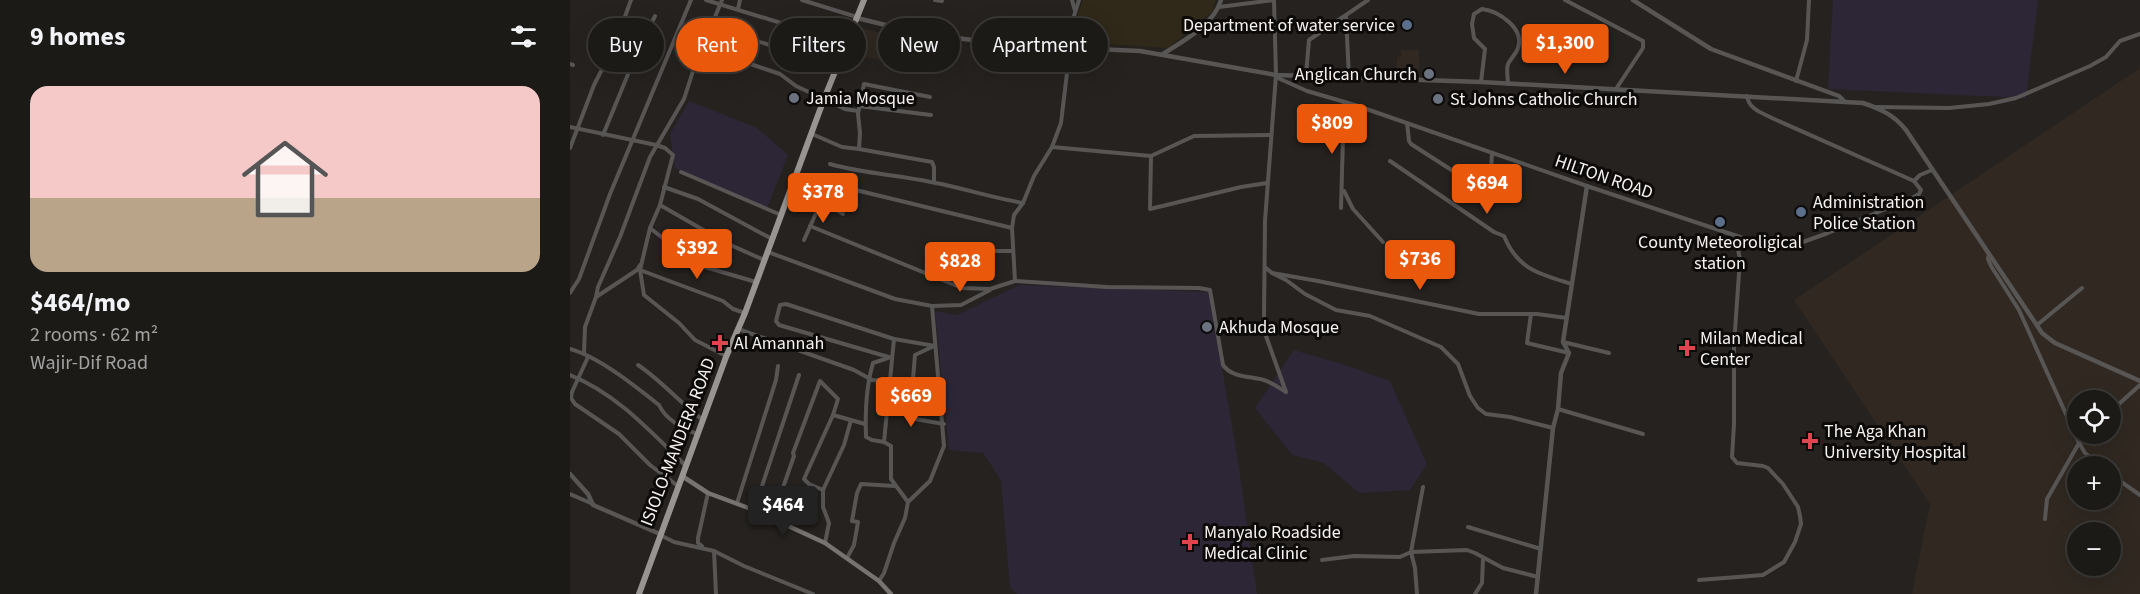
<!DOCTYPE html>
<meta charset="utf-8">
<style>
:root{--surface:#1c1a17;--page:#292724;--text:#f1f3f6;--muted:#a0a1a1;--line:#3a3836;--accent:#ea580c}
body{margin:0;font-family:"Source Sans 3",sans-serif;background:var(--page);color:var(--text);height:100vh;display:flex;flex-direction:column;font-size:22px;white-space:nowrap}
*{box-sizing:border-box;margin:0}
p{font-size:20px;color:var(--muted)}
.icon{flex:none;width:33px;height:33px;fill:none;stroke:currentColor;stroke-width:2;stroke-linecap:round;stroke-linejoin:round}
.map{position:relative;flex:1;overflow:hidden}
.drawer{display:flex;flex-direction:column;background:var(--surface);width:570px}
.drawer>*{flex:none}
.guide{position:absolute;left:18px;top:18px;width:570px;height:54px;display:flex;gap:12px}
.fabs{position:absolute;left:1497px;top:390px;display:grid;gap:12px}
.fabs a{display:grid;place-items:center;width:54px;height:54px;border-radius:50%;background:var(--surface);box-shadow:0 6px 24px #0002,0 0 0 2px var(--line);font-size:30px}
.price{position:absolute;translate:-50% -51px;padding:0 14px;border-radius:6px;background:var(--accent);color:#fff;font-size:20px;line-height:39px;filter:drop-shadow(0 2px 3px #0008)}
.price::after{content:'';position:absolute;left:50%;top:36px;width:18px;height:14px;margin-left:-9px;background:inherit;clip-path:polygon(0 0,100% 0,50% 100%)}
.price.on{background:#222;color:#fff}
ul{padding:0;list-style:none}
li{display:grid;align-content:center;gap:12px;height:318px;padding:0 30px}
li span{display:grid;place-items:center;height:186px;border-radius:18px;color:#555}
li>.icon{margin-inline-start:auto}
span .icon{width:108px;height:108px;fill:#fffc;stroke-width:1}
li b{font-size:26px}
h2{display:flex;justify-content:space-between;align-items:center;height:72px;padding:0 30px;font-size:26px}
.tag{padding:0 21px;border-radius:27px;background:var(--surface);box-shadow:0 6px 24px #0002,0 0 0 2px var(--line);font-size:21px;line-height:54px}
.tag.on{background:var(--accent);color:#fff}
main{display:flex;flex:1;min-height:0}
.map>svg:first-child{display:block}
.built{fill:#302821;fill-rule:evenodd}
.education{fill:#2d2636}
.medical{fill:#302818}
.lines{fill:none;stroke-linecap:round;stroke-linejoin:round}
.minor{stroke:#585655;stroke-width:4}
.tertiary{stroke:#585655;stroke-width:4.5}
.secondary{stroke:#777372;stroke-width:4.5}
.trunk{stroke:#989492;stroke-width:6}
.service-dot{fill:#5c6f8a;stroke:#0d0b0a;stroke-width:2}
.worship-dot{fill:#6b7280;stroke:#0d0b0a;stroke-width:2}
.health-dot{fill:#e0444e;stroke:#0d0b0a;stroke-width:2}
.labels{text-anchor:middle;dominant-baseline:central;stroke-width:6;stroke-linejoin:round;paint-order:stroke}
.poi-label{font-size:18px;fill:#f5f2f0;stroke:#0d0b0a;text-anchor:start}
.street-label{font-size:18px;fill:#f5f2f0;stroke:#0d0b0a}
</style>
<main>
<section class="drawer">
<h2>9 homes<svg class="icon" aria-label="filters" viewBox="0 0 24 24"><path d="M4 7h16M4 17h16"/><circle cx="9" cy="7" r="2"/><circle cx="15" cy="17" r="2"/></svg></h2>
<ul>
<li><span style="background:linear-gradient(#f6c9c9 60%,#b9a48a 0)"><svg class="icon" aria-label="home" viewBox="0 0 24 24"><path d="M3 11l9-7 9 7M6 9v11h12V9"/></svg></span><div><b>$464/mo</b><p>2 rooms · 62 m²</p><p>Wajir-Dif Road</p></div></li>
</ul>
</section>
<div class="map">
<svg width="1570" height="594" viewBox="0 0 1570 594">
<rect width="100%" height="100%" fill="#25221f"/>
<g class="built">
<path d="M287,27L334,38L329,65L279,53Z"/>
<path d="M831,50H849V77L826,76L827,57L831,56Z"/>
<path d="M1570,68V594H1342L1360,504L1224,300ZM1508,400H1540V434H1508ZM1508,466H1540V500H1508ZM1508,532H1540V566H1508Z"/>
</g>
<g class="education">
<path d="M1263,0H1468L1456,98L1258,89Z"/>
<path d="M119,101L187,128L218,155L197,208L105,168L100,134Z"/>
<path d="M449,285L639,292L668,461L687,594H447L440,587L431,480L413,453L379,450L365,311L387,315Z"/>
<path d="M724,350L772,364L820,381L857,464L840,490L789,493L754,463L722,455L685,408Z"/>
</g>
<path class="medical" d="M513,0H646L642,12L598,48L505,42L500,37Z"/>
<g class="lines">
<g class="minor">
<path d="M136,0L276,43"/>
<path d="M232,0L287,17"/>
<path d="M365,0L372,1"/>
<path d="M502,0L505,11"/>
<path d="M995,0L1073,41V48L1046,89"/>
<path d="M649,7L704,0L706,75L695,221L694,318L696,336L716,392"/>
<path d="M168,9L170,0"/>
<path d="M776,17L779,77"/>
<path d="M141,27L268,66"/>
<path d="M45,44L68,50"/>
<path d="M132,48L158,60L175,62L210,74L226,86L275,109L288,111"/>
<path d="M0,64L3,65"/>
<path d="M706,75L710,79L737,91L785,105L1017,186L1203,248L1219,247L1258,233L1342,198L1349,194L1351,190L1344,181L1350,175L1362,170"/>
<path d="M736,75L739,40L798,0"/>
<path d="M1226,81L1237,40L1239,0"/>
<path d="M911,82L915,49L904,38L902,24L904,14L912,9C928,11 955,28 948,48C946,54 941,58 938,64C936,70 938,78 938,84"/>
<path d="M1177,96C1179,110 1193,113 1204,119L1344,181"/>
<path d="M289,106L361,115"/>
<path d="M1305,107L1379,108L1419,104L1446,98L1520,66L1536,57L1550,41L1570,34"/>
<path d="M837,123L839,141L841,144L897,180L918,190L920,186L922,153"/>
<path d="M0,127L86,145L95,148L103,155L90,205L80,228L70,270L74,295L109,323L125,340L156,356"/>
<path d="M242,134L272,147L289,149L290,133L288,114L294,84L360,97"/>
<path d="M33,135L68,50L85,16"/>
<path d="M482,147L581,156L624,136L700,135"/>
<path d="M0,148L24,85L45,44L61,0"/>
<path d="M289,149L362,162L364,167V182"/>
<path d="M581,156L580,209L671,187L697,183"/>
<path d="M820,161L924,232L934,236C948,270 970,274 1002,284"/>
<path d="M260,164C295,174 331,175 366,183C396,189 424,198 453,203L464,176L482,147L491,123L500,48L497,38L509,0"/>
<path d="M111,172L211,215"/>
<path d="M257,183L442,228"/>
<path d="M94,187L128,199L202,239"/>
<path d="M223,188L252,200L273,214"/>
<path d="M774,191L783,209L813,242"/>
<path d="M90,205L156,243L194,260"/>
<path d="M771,208L774,102"/>
<path d="M240,226L392,288L420,289L445,281L442,228L444,215L453,203"/>
<path d="M80,228L99,243L105,251L135,267L186,282"/>
<path d="M234,240L252,200"/>
<path d="M406,251H442"/>
<path d="M198,252L325,299L362,306L374,446L360,481L338,502L335,518L324,543L314,573L309,581"/>
<path d="M1419,254L1418,259L1421,266L1449,310L1509,443L1515,453L1532,466"/>
<path d="M696,268L702,273L748,281L909,314H967L997,318"/>
<path d="M70,270L153,301L163,309L175,313"/>
<path d="M702,273L716,280L735,294L766,310L800,316L871,347L888,364L900,396L908,408L916,414L940,417L983,428"/>
<path d="M445,281L537,287L629,288L640,290L653,365C662,378 680,376 694,380C701,382 709,388 716,392"/>
<path d="M0,293L9,279L40,194L121,0"/>
<path d="M26,297L28,287L50,237L80,157L114,99L125,65L152,0"/>
<path d="M362,306L391,305L420,290"/>
<path d="M961,314L957,343L999,353"/>
<path d="M1467,325L1512,288"/>
<path d="M168,329L284,370L302,380L320,381"/>
<path d="M324,339L314,442L321,446V479L338,502"/>
<path d="M993,342L1039,353"/>
<path d="M0,349C29,357 65,386 89,405C96,420 112,428 127,434"/>
<path d="M14,353L15,327L26,297L67,270L70,265"/>
<path d="M18,357L2,392L1,398L5,404L49,434L80,465L108,486"/>
<path d="M322,358L209,325L206,321L210,305L216,304L324,339L365,346"/>
<path d="M68,365C92,381 110,403 133,420"/>
<path d="M0,375C46,393 81,432 116,466"/>
<path d="M319,400L341,403V413L345,419L374,424"/>
<path d="M341,403L345,355L364,346"/>
<path d="M988,409L1073,434"/>
<path d="M1540,412L1570,385"/>
<path d="M314,442L302,440L296,437C295,413 296,387 303,363L318,358"/>
<path d="M1540,474L1570,495"/>
<path d="M253,490L239,484L234,479L263,415"/>
<path d="M0,494L23,504"/>
<path d="M167,503L206,380L208,366"/>
<path d="M184,510L229,375"/>
<path d="M202,519L224,456L223,453L250,381L268,399L263,415L295,424"/>
<path d="M1475,519L1477,499L1509,443L1518,434"/>
<path d="M898,527L971,549"/>
<path d="M90,535L104,542L144,551L174,566L243,594"/>
<path d="M255,543L259,523L253,507V490L274,445L281,420"/>
<path d="M132,546L128,543V538L138,493"/>
<path d="M144,551L146,594"/>
<path d="M277,558L284,545L288,522L282,521L287,493L291,484L325,486"/>
<path d="M752,560L784,556L830,557L841,552L897,550L905,553L933,568L968,577"/>
<path d="M1129,580L1193,575L1214,562L1225,542L1231,524L1230,516L1228,507L1213,484L1198,468L1193,466L1167,463L1162,457L1164,424V345L1170,259L1165,236"/>
<path d="M847,594L845,568L841,552L853,487"/>
<path d="M905,594L912,583L913,558"/>
</g>
<g class="tertiary">
<path d="M1063,0L1141,49L1269,96L1275,102"/>
<path d="M287,18L336,30L394,39L456,46L570,51L706,75L911,82L1293,103C1311,109 1324,115 1336,130L1472,333L1485,343L1570,381"/>
<path d="M593,54C613,41 644,25 651,0"/>
<path d="M0,474L18,494L23,505L90,534"/>
<path d="M966,594L983,428L988,409L991,373L999,353L993,342L1017,186"/>
</g>
<path class="secondary" d="M112,476L138,493L184,510L255,543L309,581L321,594"/>
<path class="trunk" d="M69,594L156,357L175,313L254,99L294,0"/>
</g>
<g class="service-dot">
<circle cx="837" cy="25" r="6"/>
<circle cx="1231" cy="212" r="6"/>
<circle cx="1150" cy="222" r="6"/>
</g>
<g class="worship-dot">
<circle cx="859" cy="74" r="6"/>
<circle cx="224" cy="98" r="6"/>
<circle cx="868" cy="99" r="6"/>
<circle cx="637" cy="327" r="6"/>
</g>
<g class="health-dot">
<path d="M147 334h6v6h6v6h-6v6h-6v-6h-6v-6h6z"/>
<path d="M1114 339h6v6h6v6h-6v6h-6v-6h-6v-6h6z"/>
<path d="M1237 432h6v6h6v6h-6v6h-6v-6h-6v-6h6z"/>
<path d="M617 533h6v6h6v6h-6v6h-6v-6h-6v-6h6z"/>
</g>
<g class="labels">
<g class="poi-label">
<text x="825" y="25" text-anchor="end">Department of water service</text>
<text x="847" y="74" text-anchor="end">Anglican Church</text>
<text x="236" y="98">Jamia Mosque</text>
<text x="880" y="99">St Johns Catholic Church</text>
<text x="1243" y="202">Administration<tspan x="1243" dy="21">Police Station</tspan></text>
<text x="1150" y="242" text-anchor="middle">County Meteoroligical<tspan x="1150" dy="21">station</tspan></text>
<text x="649" y="327">Akhuda Mosque</text>
<text x="1130" y="338">Milan Medical<tspan x="1130" dy="21">Center</tspan></text>
<text x="164" y="343">Al Amannah</text>
<text x="1254" y="431">The Aga Khan<tspan x="1254" dy="21">University Hospital</tspan></text>
<text x="634" y="532">Manyalo Roadside<tspan x="634" dy="21">Medical Clinic</tspan></text>
</g>
<g class="street-label">
<text transform="translate(1034 177) rotate(19)">HILTON ROAD</text>
<text transform="translate(108 442) rotate(-69)">ISIOLO-MANDERA ROAD</text>
</g>
</g>
</svg>
<div class="fabs">
<a><svg class="icon" aria-label="locate" viewBox="0 0 24 24"><circle cx="12" cy="12" r="6"/><path d="M12 2v4M12 18v4M2 12h4M18 12h4"/></svg></a>
<a>+</a>
<a>−</a>
</div>
<b class="price" style="left:995px;top:75px">$1,300</b>
<b class="price" style="left:762px;top:155px">$809</b>
<b class="price" style="left:917px;top:215px">$694</b>
<b class="price" style="left:253px;top:224px">$378</b>
<b class="price" style="left:127px;top:280px">$392</b>
<b class="price" style="left:850px;top:291px">$736</b>
<b class="price" style="left:390px;top:293px">$828</b>
<b class="price" style="left:341px;top:428px">$669</b>
<b class="price on" style="left:213px;top:537px">$464</b>
<div class="guide">
<a class="tag">Buy</a>
<a class="tag on">Rent</a>
<a class="tag">Filters</a>
<a class="tag">New</a>
<a class="tag">Apartment</a>
</div>
</div>
</main>
